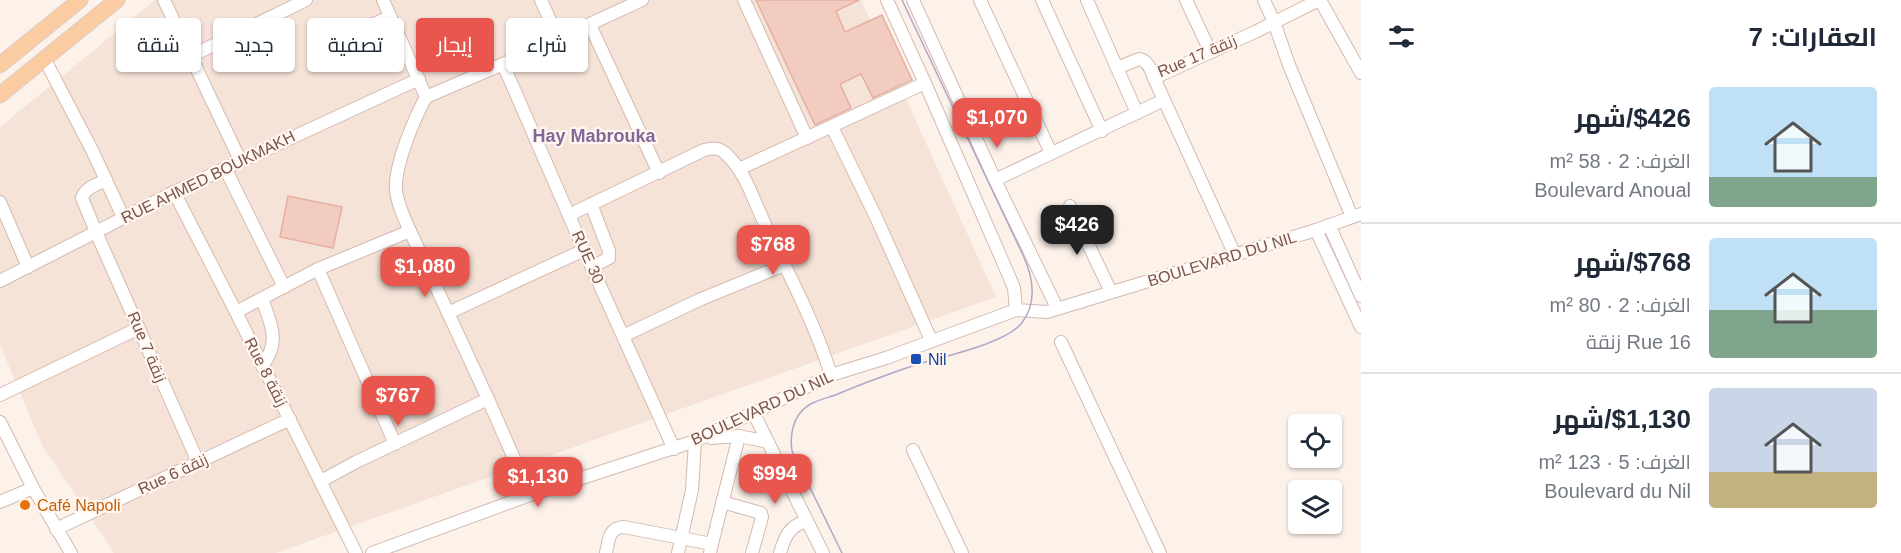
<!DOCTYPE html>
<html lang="ar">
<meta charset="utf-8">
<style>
:root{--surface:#fff;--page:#f2f2f3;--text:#1f2937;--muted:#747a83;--line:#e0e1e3;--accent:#e8564e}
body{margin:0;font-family:Arial,Cairo,sans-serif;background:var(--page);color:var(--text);direction:rtl;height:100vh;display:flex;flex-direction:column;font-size:22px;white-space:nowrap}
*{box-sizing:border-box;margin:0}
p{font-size:20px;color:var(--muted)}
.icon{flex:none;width:33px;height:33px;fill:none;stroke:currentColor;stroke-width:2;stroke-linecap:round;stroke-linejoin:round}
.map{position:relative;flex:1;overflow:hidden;direction:ltr}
.sheet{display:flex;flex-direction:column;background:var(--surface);width:540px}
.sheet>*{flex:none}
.banner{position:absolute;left:18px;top:18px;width:570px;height:54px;direction:rtl;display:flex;gap:12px}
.buttons{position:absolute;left:1288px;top:414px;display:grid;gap:12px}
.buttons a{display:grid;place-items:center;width:54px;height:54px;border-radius:6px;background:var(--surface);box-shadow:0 2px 4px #0004;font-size:30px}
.price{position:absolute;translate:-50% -51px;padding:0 14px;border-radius:12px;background:var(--accent);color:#fff;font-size:20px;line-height:39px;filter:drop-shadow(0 2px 3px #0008)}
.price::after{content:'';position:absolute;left:50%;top:36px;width:18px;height:14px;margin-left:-9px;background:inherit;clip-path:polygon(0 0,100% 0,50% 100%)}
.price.active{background:#222;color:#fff}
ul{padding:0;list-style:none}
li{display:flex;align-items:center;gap:18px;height:150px;padding:0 24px}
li+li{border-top:2px solid var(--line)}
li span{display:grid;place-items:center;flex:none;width:168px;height:120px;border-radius:6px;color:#555}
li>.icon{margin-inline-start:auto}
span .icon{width:72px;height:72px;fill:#fffc;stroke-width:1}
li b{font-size:26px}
h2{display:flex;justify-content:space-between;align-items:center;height:72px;padding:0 24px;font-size:26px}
.pill{padding:0 21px;border-radius:6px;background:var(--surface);box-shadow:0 2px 4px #0004;font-size:21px;line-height:54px}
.pill.active{background:var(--accent);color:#fff}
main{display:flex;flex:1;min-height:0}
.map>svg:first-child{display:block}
.residential{fill:#f5e3d8}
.building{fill:#f3ccc1;stroke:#e6afa1;stroke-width:1.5}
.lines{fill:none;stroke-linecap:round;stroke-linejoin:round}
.minor-casing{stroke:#d2bab1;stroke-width:14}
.major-casing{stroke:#d9cfcd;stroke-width:17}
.minor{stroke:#fff;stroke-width:12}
.major{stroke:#fbcba2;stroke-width:15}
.tram{stroke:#b3a6c8;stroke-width:1.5}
.transit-dot{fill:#1a4fb4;stroke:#fff7f0;stroke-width:2}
.food-dot{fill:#e8710a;stroke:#fff7f0;stroke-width:2}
.labels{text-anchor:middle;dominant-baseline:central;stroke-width:4.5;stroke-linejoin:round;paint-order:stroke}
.street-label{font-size:16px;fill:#79544c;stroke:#fff7f0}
.transit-label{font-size:16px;fill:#164399;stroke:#fff7f0;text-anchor:start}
.food-label{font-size:16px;fill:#c56008;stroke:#fff7f0;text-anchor:start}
.neighbourhood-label{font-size:18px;font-weight:bold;fill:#81689b;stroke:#fff7f0}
</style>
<main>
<section class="sheet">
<h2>العقارات: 7<svg class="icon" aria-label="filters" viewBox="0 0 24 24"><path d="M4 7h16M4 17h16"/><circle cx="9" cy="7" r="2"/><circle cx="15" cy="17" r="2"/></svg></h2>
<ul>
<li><span style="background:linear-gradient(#bfe0f5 75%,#7fa58c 0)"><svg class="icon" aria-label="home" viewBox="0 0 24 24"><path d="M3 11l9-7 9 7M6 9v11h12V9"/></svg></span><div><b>$426/شهر</b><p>الغرف: 2 · 58 m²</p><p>Boulevard Anoual</p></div></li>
<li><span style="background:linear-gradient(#bfe0f5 60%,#7fa58c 0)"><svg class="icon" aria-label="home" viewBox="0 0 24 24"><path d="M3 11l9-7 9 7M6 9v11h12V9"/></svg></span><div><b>$768/شهر</b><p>الغرف: 2 · 80 m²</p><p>Rue 16 زنقة</p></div></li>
<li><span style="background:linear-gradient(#c9d6e8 70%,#c2b280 0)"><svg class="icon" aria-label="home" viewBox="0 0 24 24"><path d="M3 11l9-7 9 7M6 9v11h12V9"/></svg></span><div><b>$1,130/شهر</b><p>الغرف: 5 · 123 m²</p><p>Boulevard du Nil</p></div></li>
</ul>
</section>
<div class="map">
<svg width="1361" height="553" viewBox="0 0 1361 553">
<rect width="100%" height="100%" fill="#fdf2ea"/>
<path class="residential" d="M155,0H861L996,297L276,553H114L43,447L0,345V127Z"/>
<g class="building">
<path d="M756,0H859L836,11L845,32L882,15L912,80L873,98L861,74L840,84L851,108L815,125Z"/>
<path d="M288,196L342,207L333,248L280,237Z"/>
</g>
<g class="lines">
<g class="minor-casing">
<g id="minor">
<path d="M164,0L240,160"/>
<path d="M383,0L426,97"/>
<path d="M541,0L558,38"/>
<path d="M744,0L807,138"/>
<path d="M887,0L925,83L1009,276L1014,288L1016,310"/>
<path d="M913,0L995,180L1057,308"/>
<path d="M980,0L1051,153"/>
<path d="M1042,0L1102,131"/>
<path d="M1087,0L1117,68L1139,59C1148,60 1151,70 1154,78L1255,32L1319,0"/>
<path d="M1186,0L1210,51"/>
<path d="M1264,0L1274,22L1289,65L1352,217"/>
<path d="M1320,0L1361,73"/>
<path d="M590,25L659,173"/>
<path d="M328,43L390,17"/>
<path d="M191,56L306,0"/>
<path d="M44,58L92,150L123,217"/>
<path d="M503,64L584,250L674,449"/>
<path d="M1117,68L1137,113"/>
<path d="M1154,78L1235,255"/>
<path d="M426,97C414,119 394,166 396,191C398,205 404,218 410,231L488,399L530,495"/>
<path d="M426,97L503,64L642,0"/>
<path d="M832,127L875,215L931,340"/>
<path d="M225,168L284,287"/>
<path d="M739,169L925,83"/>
<path d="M106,180C97,184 85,188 82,198L96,232L198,462"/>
<path d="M995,180L1164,100"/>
<path d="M174,192L236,312L356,553"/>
<path d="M0,202L28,267"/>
<path d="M591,204L609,251V258L592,267"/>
<path d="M1070,206L1111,292"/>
<path d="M569,215L704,150C713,148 719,147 726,154C745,171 753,199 764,222C787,271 815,323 831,375"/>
<path d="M1329,225L1361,296"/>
<path d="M1316,230L1361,327"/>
<path d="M318,269L395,444"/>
<path d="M0,281L174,192L419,79"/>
<path d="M262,299C271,324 281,342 262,366"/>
<path d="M236,312L318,269L410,231"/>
<path d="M448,313L584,250"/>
<path d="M623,336L699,300L784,265"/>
<path d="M1061,342L1160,553"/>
<path d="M0,395L139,328"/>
<path d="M754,414L823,553"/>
<path d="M0,422L33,488L71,553"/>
<path d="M711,438L739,436L768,442"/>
<path d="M913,450L962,553"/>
<path d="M321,481L356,462L488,399"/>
<path d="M0,502L33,488"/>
<path d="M722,502L761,513L762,517L752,553"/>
<path d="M56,529L290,419"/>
<path d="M712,544L739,436"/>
<path d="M372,553L530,495L695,441L831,375L886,358L1016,310L1047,312L1316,230L1361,214"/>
<path d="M606,553C609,540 608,528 624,527L712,544L710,553"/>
<path d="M678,553L692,490L695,441"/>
<path d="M780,553C785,536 789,526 807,521"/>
</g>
</g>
<g class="major-casing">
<g id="major">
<path d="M0,65L80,0"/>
<path d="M0,95L117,0"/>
</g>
</g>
<use href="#minor" class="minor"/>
<use href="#major" class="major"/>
<path class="tram" d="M842,553L792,451C790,438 792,422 801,412C810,401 825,399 838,394C863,383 889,374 915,365C941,357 1004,344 1021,324C1038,303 1033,277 1023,255L902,0"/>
</g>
<rect class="transit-dot" x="910" y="353" width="12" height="12" rx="3"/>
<circle class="food-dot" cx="25" cy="505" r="6"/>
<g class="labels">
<g class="street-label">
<text transform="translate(1197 56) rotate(-23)">Rue 17 زنقة</text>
<text transform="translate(208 177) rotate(-26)">RUE AHMED BOUKMAKH</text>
<text transform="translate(588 257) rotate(66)">RUE 30</text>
<text transform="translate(1222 259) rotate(-17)">BOULEVARD DU NIL</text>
<text transform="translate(147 347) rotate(67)">Rue 7 زنقة</text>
<text transform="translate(266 372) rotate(63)">Rue 8 زنقة</text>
<text transform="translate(762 408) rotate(-25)">BOULEVARD DU NIL</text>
<text transform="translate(173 474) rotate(-25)">Rue 6 زنقة</text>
</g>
<g class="transit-label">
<text x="928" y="359">Nil</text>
</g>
<g class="food-label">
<text x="37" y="505">Café Napoli</text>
</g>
<g class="neighbourhood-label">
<text x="594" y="136">Hay Mabrouka</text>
</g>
</g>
</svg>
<div class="buttons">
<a><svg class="icon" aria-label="locate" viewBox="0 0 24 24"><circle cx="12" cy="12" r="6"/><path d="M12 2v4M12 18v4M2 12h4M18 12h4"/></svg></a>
<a><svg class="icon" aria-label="layers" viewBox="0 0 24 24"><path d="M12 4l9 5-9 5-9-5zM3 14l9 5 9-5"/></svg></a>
</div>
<b class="price" style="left:997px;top:149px">$1,070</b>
<b class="price active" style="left:1077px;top:256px">$426</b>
<b class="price" style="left:773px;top:276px">$768</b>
<b class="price" style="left:425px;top:298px">$1,080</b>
<b class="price" style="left:398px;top:427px">$767</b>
<b class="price" style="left:775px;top:505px">$994</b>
<b class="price" style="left:538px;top:508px">$1,130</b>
<div class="banner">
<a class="pill">شراء</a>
<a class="pill active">إيجار</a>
<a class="pill">تصفية</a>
<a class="pill">جديد</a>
<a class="pill">شقة</a>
</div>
</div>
</main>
